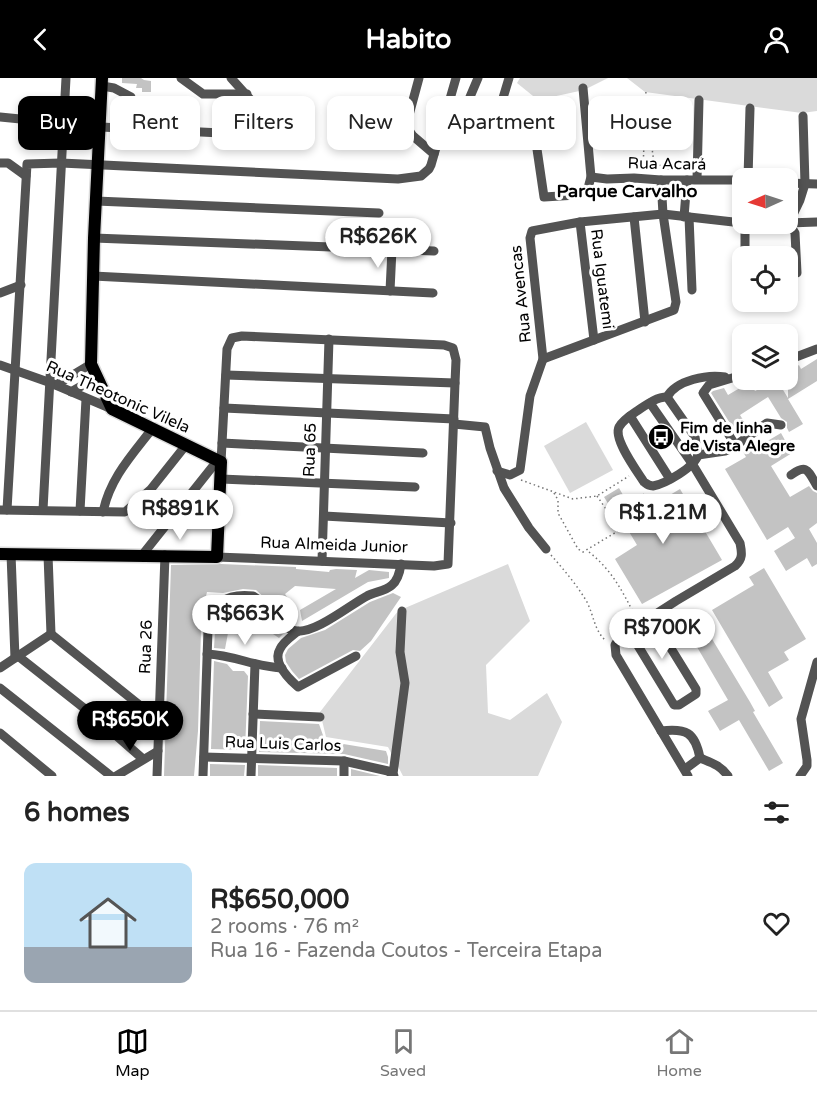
<!DOCTYPE html>
<meta charset="utf-8">
<style>
:root{--surface:#fff;--page:#f2f2f2;--text:#222;--muted:#767676;--line:#e0e0e0;--accent:#000}
body{margin:0;font-family:"Varela Round",sans-serif;background:var(--page);color:var(--text);height:100vh;display:flex;flex-direction:column;font-size:22px;white-space:nowrap}
*{box-sizing:border-box;margin:0}
p{font-size:20px;color:var(--muted)}
.icon{flex:none;width:33px;height:33px;fill:none;stroke:currentColor;stroke-width:2;stroke-linecap:round;stroke-linejoin:round}
.map{position:relative;height:698px;overflow:hidden}
.sheet{display:flex;flex-direction:column;background:var(--surface);flex:1}
.sheet>*{flex:none}
.hud{position:absolute;left:18px;top:18px;width:782px;height:54px;display:flex;gap:12px}
.needle{width:39px;rotate:267deg}
.fabs{position:absolute;left:732px;top:90px;display:grid;gap:12px}
.fabs a{display:grid;place-items:center;width:66px;height:66px;border-radius:12px;background:var(--surface);box-shadow:0 3px 9px #0003;font-size:30px}
.price{position:absolute;translate:-50% -51px;padding:0 14px;border-radius:21px;background:#fff;color:#222;font-size:20px;line-height:39px;filter:drop-shadow(0 2px 3px #0008)}
.price::after{content:'';position:absolute;left:50%;top:36px;width:18px;height:14px;margin-left:-9px;background:inherit;clip-path:polygon(0 0,100% 0,50% 100%)}
.price.on{background:var(--accent);color:#fff}
ul{padding:0;list-style:none}
li{display:flex;align-items:center;gap:18px;height:150px;padding:0 24px}
li span{display:grid;place-items:center;flex:none;width:168px;height:120px;border-radius:12px;color:#555}
li>.icon{margin-inline-start:auto}
span .icon{width:72px;height:72px;fill:#fffc;stroke-width:1}
li b{font-size:26px}
h2{display:flex;justify-content:space-between;align-items:center;height:72px;padding:0 24px;font-size:26px}
.chip{padding:0 21px;border-radius:12px;background:var(--surface);box-shadow:0 3px 9px #0003;font-size:21px;line-height:54px}
.chip.on{background:var(--accent);color:#fff}
header{display:flex;justify-content:space-between;align-items:center;height:78px;padding:0 24px;background:var(--accent);color:#fff;font-size:27px;font-weight:700}
.tabs{display:flex;justify-content:space-around;align-items:center;height:84px;border-top:2px solid var(--line);background:var(--surface);font-size:16px;color:var(--muted)}
.tabs a{display:grid;justify-items:center;gap:3px}
.tabs .on{color:var(--accent)}
.map>svg:first-child{display:block}
.green{fill:#dadada}
.building{fill:#c3c3c3}
.lines{fill:none;stroke-linecap:round;stroke-linejoin:round}
.major-casing{stroke:#dbdbdb;stroke-width:15}
.path{stroke:#757575;stroke-width:1.5;stroke-dasharray:1.5 3;stroke-linecap:butt}
.minor{stroke:#535353;stroke-width:9}
.major{stroke:#000;stroke-width:12}
.labels{text-anchor:middle;dominant-baseline:central;stroke-width:6;stroke-linejoin:round;paint-order:stroke}
.street-label{font-size:16px;fill:#000;stroke:#fff}
.poi-label{font-size:16px;font-weight:bold;fill:#000;stroke:#fff;text-anchor:start}
.neighbourhood-label{font-size:18px;font-weight:bold;fill:#000;stroke:#fff}
</style>
<header><svg class="icon" aria-label="back" viewBox="0 0 24 24"><path d="M15 5l-7 7 7 7"/></svg>Habito<svg class="icon" aria-label="person" viewBox="0 0 24 24"><circle cx="12" cy="8" r="4"/><path d="M4 21q1-7 8-7t8 7"/></svg></header>
<div class="map">
<svg width="817" height="698" viewBox="0 0 817 698">
<rect width="100%" height="100%" fill="#fff"/>
<g class="green">
<path d="M520,0H608L584,12L538,22L517,5Z"/>
<path d="M627,0H817V33L802,35L645,14Z"/>
<path d="M586,344L613,392L570,415L544,368Z"/>
<path d="M508,486L530,543L486,587L488,635L510,642L547,615L562,644L538,698H403L388,669L326,659L320,634L398,533Z"/>
</g>
<g class="building">
<path d="M122,0H141L144,2L151,3V14H142V10H136L137,6L122,5Z"/>
<path d="M817,281V303L788,321L803,346L789,354L787,350V344L781,340L768,319L740,337L748,350L738,358L711,315L713,313L724,310L728,317L750,304L755,313L777,302L788,320V294L799,287L801,291Z"/>
<path d="M781,355L792,375L771,388L790,419L809,408L813,413L817,415V445L809,451L817,465V486L812,489L807,480L786,493L774,473L795,460L788,449L767,462L725,391L746,379L742,372L755,362L759,368Z"/>
<path d="M619,410L634,436L637,434L638,436L680,411L722,482L642,526L615,481L637,467L619,437L616,438L604,419Z"/>
<path d="M221,486L296,489V491L329,494L330,492L336,491L357,492L355,500L369,492L389,494V500L368,504L302,543L300,532L336,511L295,508L285,516L296,532L290,543L256,512L243,511L223,515L207,514L206,518L215,521L207,532L201,552L198,653L194,698H164L171,487Z"/>
<path d="M764,490L806,561L784,574L789,582L768,594L783,620L769,629L712,532L754,507L749,499Z"/>
<path d="M393,515L401,519L371,563L360,573L353,572L299,601L292,593L286,584L285,577L288,571L301,560L325,552L370,524Z"/>
<path d="M234,525L248,529L246,534L257,540L232,545L228,555L225,571L214,570L215,553L219,538L226,529Z"/>
<path d="M697,536L750,624L755,633L753,634L783,685L769,693L739,642L720,653L708,633L728,622L683,545Z"/>
<path d="M260,542L279,552L284,555L279,560L258,546Z"/>
<path d="M214,583L227,586L233,593H244L248,598L245,672L211,671Z"/>
<path d="M260,643L319,646L325,663L386,673L388,679V686L344,676L259,674Z"/>
<path d="M210,686L245,687L244,698H210Z"/>
<path d="M258,687L337,690V698H258Z"/>
<path d="M351,691L380,698H351Z"/>
</g>
<g class="lines">
<g class="major-casing">
<path id="major" d="M0,476L217,479L221,384L112,331L91,286L94,160L102,0"/>
</g>
<g class="path">
<path d="M512,25L526,33"/>
<path d="M644,63L652,70L654,85L674,93"/>
<path d="M652,70L689,67"/>
<path d="M643,92L646,12"/>
<path d="M521,402L573,421L597,418L629,398"/>
<path d="M554,415L558,422V435L578,471L583,474L618,453L615,444L597,418"/>
<path d="M615,444L633,431L644,416"/>
<path d="M589,474C612,492 623,514 636,540"/>
<path d="M551,477C564,492 577,507 587,524C594,538 594,552 606,563"/>
</g>
<g class="minor">
<path d="M181,0L203,16H247"/>
<path d="M231,0L259,31L262,37L261,57"/>
<path d="M419,0L406,48L413,58L434,76"/>
<path d="M102,8L114,10L131,19"/>
<path d="M503,20L509,0"/>
<path d="M450,21L467,26L478,0"/>
<path d="M532,37L544,119L577,117L587,114L591,99L583,10"/>
<path d="M0,39L101,49L302,59"/>
<path d="M0,85H8L26,98"/>
<path d="M591,99L607,101L634,100L661,102H742"/>
<path d="M748,100L750,30"/>
<path d="M697,101L699,22"/>
<path d="M788,105L817,106"/>
<path d="M96,123L379,135"/>
<path d="M634,139L645,244"/>
<path d="M684,139L687,102"/>
<path d="M689,139L692,212"/>
<path d="M580,144L594,262"/>
<path d="M788,145L817,144"/>
<path d="M754,146H773"/>
<path d="M94,160L434,173"/>
<path d="M745,178V146"/>
<path d="M797,195L795,155L789,145L800,122L805,106L803,38"/>
<path d="M93,198L433,215"/>
<path d="M390,213L392,171"/>
<path d="M0,215L21,207"/>
<path d="M543,281L674,232L676,224L663,136L661,102"/>
<path d="M788,282L817,271"/>
<path d="M0,287L51,305L112,331"/>
<path d="M226,297L455,305"/>
<path d="M56,307L91,286"/>
<path d="M71,314L97,299"/>
<path d="M667,319L695,359L698,377C695,389 665,406 653,408C649,408 648,407 644,404C637,393 613,361 619,349C623,342 631,337 637,333C646,327 656,319 667,319Z"/>
<path d="M667,319C676,302 708,296 725,299"/>
<path d="M650,325L693,387L740,465C742,475 743,481 735,488L676,523L620,559L615,567L616,577L688,698"/>
<path d="M224,330L454,341"/>
<path d="M630,338L670,401"/>
<path d="M454,346L485,349L490,370L504,410L529,450L546,471"/>
<path d="M222,365L423,375"/>
<path d="M735,368L767,345L781,347"/>
<path d="M698,377L725,373L735,369L734,365L703,315L709,307L742,297"/>
<path d="M497,393L510,397L520,392L530,318L543,281L530,160L532,153L580,144L663,136L742,145"/>
<path d="M791,397C807,385 808,393 817,408"/>
<path d="M221,401L415,409"/>
<path d="M0,432L125,434L151,411L186,367"/>
<path d="M7,432L27,86L61,85L398,101L421,98L429,91L431,87L456,0"/>
<path d="M43,432L66,0"/>
<path d="M80,433L86,321"/>
<path d="M103,434C110,400 132,377 152,351"/>
<path d="M324,438L451,445"/>
<path d="M11,476L15,580"/>
<path d="M143,476L217,383"/>
<path d="M48,477L51,556"/>
<path d="M217,479L434,488L448,486L455,305L456,282L453,270L444,267L242,258L232,260L227,271L221,384"/>
<path d="M322,483L329,261"/>
<path d="M298,553C292,558 283,564 280,571C272,584 289,601 298,609L356,578"/>
<path d="M629,553L674,627H679L696,616V611L651,538"/>
<path d="M51,556L158,642"/>
<path d="M207,576C234,577 255,589 282,590"/>
<path d="M18,578L94,638L143,681"/>
<path d="M0,590L51,556"/>
<path d="M0,610L111,698"/>
<path d="M253,636L320,639"/>
<path d="M661,653C686,650 695,654 700,680"/>
<path d="M0,655L52,698"/>
<path d="M204,679L344,683L388,693L394,698"/>
<path d="M685,691L700,680C712,685 720,687 728,698"/>
<path d="M393,696L405,605L400,574L402,533"/>
<path d="M116,698L158,673"/>
<path d="M157,698L165,477"/>
<path d="M203,698L208,552C213,525 225,515 253,518C269,527 277,549 296,553C315,556 350,527 367,518C374,514 386,513 392,507C398,502 400,493 401,486"/>
<path d="M251,698L255,586"/>
<path d="M344,698V683"/>
<path d="M800,698L807,688V682L801,641L817,584"/>
</g>
<use href="#major" class="major"/>
</g>
<defs>
<g id="bus-disc" transform="scale(1.35)"><circle r="9.5" fill="#000" stroke="#fff"/><path d="M-5-6H5V4H4V6H2V4H-2V6H-4V4H-5ZM-3.5-4V0h7V-4ZM-3.5 1.2v1.5H-2V1.2ZM2 1.2v1.5H3.5V1.2Z" fill="#fff"/></g>
</defs>
<g fill-rule="evenodd">
<use href="#bus-disc" x="661" y="359"/>
</g>
<g class="labels">
<g class="street-label">
<text transform="translate(667 86) rotate(1)">Rua Acará</text>
<text transform="translate(602 201) rotate(83)">Rua Iguatemi</text>
<text transform="translate(521 216) rotate(-96)">Rua Avencas</text>
<text transform="translate(118 319) rotate(24)">Rua Theotonic Vilela</text>
<text transform="translate(310 372) rotate(-88)">Rua 65</text>
<text transform="translate(334 467) rotate(2)">Rua Almeida Junior</text>
<text transform="translate(146 569) rotate(-88)">Rua 26</text>
<text transform="translate(283 666) rotate(2)">Rua Luis Carlos</text>
</g>
<g class="poi-label">
<text x="680" y="350">Fim de linha<tspan x="680" dy="18">de Vista Alegre</tspan></text>
</g>
<g class="neighbourhood-label">
<text x="627" y="113">Parque Carvalho</text>
</g>
</g>
</svg>
<div class="fabs">
<a><svg class="needle" viewBox="-14 -14 28 28"><path d="M0-13l5 13h-10z" fill="#e53935"/><path d="M0 13l5-13h-10z" fill="#767676"/></svg></a>
<a><svg class="icon" aria-label="locate" viewBox="0 0 24 24"><circle cx="12" cy="12" r="6"/><path d="M12 2v4M12 18v4M2 12h4M18 12h4"/></svg></a>
<a><svg class="icon" aria-label="layers" viewBox="0 0 24 24"><path d="M12 4l9 5-9 5-9-5zM3 14l9 5 9-5"/></svg></a>
</div>
<b class="price" style="left:378px;top:191px">R$626K</b>
<b class="price" style="left:180px;top:463px">R$891K</b>
<b class="price" style="left:663px;top:467px">R$1.21M</b>
<b class="price" style="left:245px;top:568px">R$663K</b>
<b class="price" style="left:662px;top:582px">R$700K</b>
<b class="price on" style="left:130px;top:674px">R$650K</b>
<div class="hud">
<a class="chip on">Buy</a>
<a class="chip">Rent</a>
<a class="chip">Filters</a>
<a class="chip">New</a>
<a class="chip">Apartment</a>
<a class="chip">House</a>
</div>
</div>
<section class="sheet">
<h2>6 homes<svg class="icon" aria-label="filters" viewBox="0 0 24 24"><path d="M4 7h16M4 17h16"/><circle cx="9" cy="7" r="2"/><circle cx="15" cy="17" r="2"/></svg></h2>
<ul>
<li><span style="background:linear-gradient(#bfe0f5 70%,#9aa5b1 0)"><svg class="icon" aria-label="home" viewBox="0 0 24 24"><path d="M3 11l9-7 9 7M6 9v11h12V9"/></svg></span><div><b>R$650,000</b><p>2 rooms · 76 m²</p><p>Rua 16 - Fazenda Coutos - Terceira Etapa</p></div><svg class="icon" aria-label="heart" viewBox="0 0 24 24"><path d="M12 20l-8-8c-3-5 5-10 8-4 3-6 11-1 8 4z"/></svg></li>
</ul>
</section>
<nav class="tabs">
<a class="on"><svg class="icon" aria-label="map" viewBox="0 0 24 24"><path d="M3 6l6-2 6 2 6-2v14l-6 2-6-2-6 2zM9 4v14M15 6v14"/></svg>Map</a>
<a><svg class="icon" aria-label="saved" viewBox="0 0 24 24"><path d="M7 4h10v16l-5-4-5 4z"/></svg>Saved</a>
<a><svg class="icon" aria-label="home" viewBox="0 0 24 24"><path d="M3 11l9-7 9 7M6 9v11h12V9"/></svg>Home</a>
</nav>
